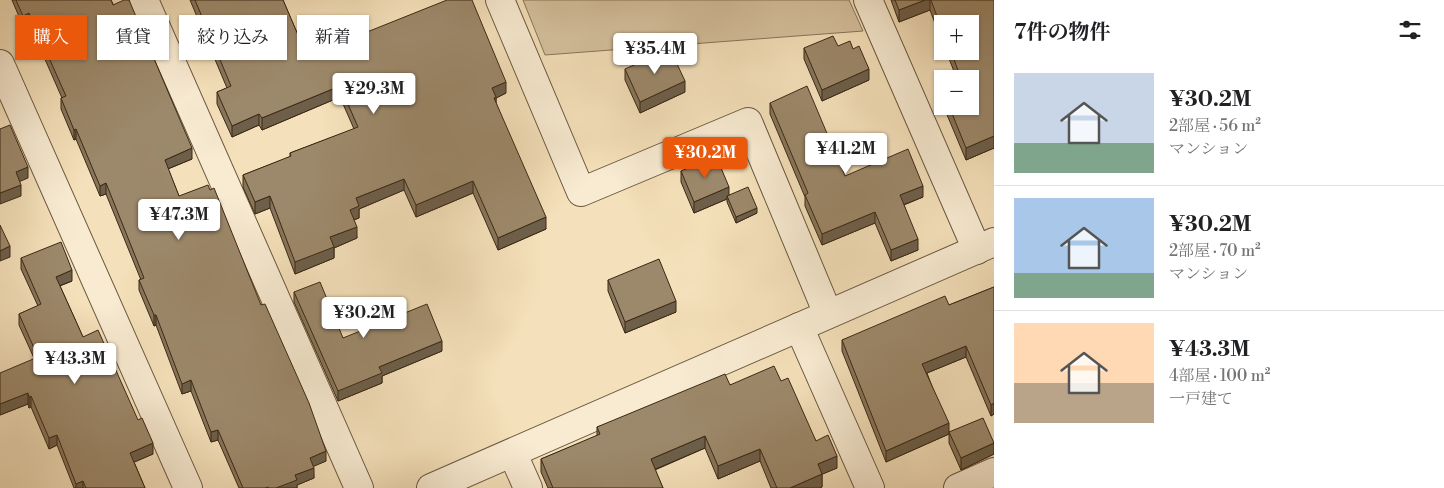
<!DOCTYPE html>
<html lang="ja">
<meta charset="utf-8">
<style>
:root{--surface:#fff;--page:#f2f2f2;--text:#202124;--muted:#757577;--line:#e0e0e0;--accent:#ea580c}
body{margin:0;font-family:"Libre Bodoni","Noto Serif JP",serif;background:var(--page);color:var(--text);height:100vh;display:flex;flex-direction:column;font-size:19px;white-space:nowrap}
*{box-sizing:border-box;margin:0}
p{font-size:16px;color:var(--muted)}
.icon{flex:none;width:28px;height:28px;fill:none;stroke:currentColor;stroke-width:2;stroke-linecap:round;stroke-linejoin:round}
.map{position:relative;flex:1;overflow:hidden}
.drawer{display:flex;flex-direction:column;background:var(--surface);width:450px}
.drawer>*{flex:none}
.top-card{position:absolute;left:15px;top:15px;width:475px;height:45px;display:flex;gap:10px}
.fabs{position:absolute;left:934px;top:15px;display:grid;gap:10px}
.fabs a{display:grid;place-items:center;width:45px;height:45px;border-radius:0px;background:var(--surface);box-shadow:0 1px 4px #0004;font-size:25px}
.price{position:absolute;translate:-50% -42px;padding:0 11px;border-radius:5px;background:#fff;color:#222;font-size:16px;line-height:32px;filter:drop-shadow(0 1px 2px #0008)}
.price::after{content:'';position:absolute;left:50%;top:30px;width:15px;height:11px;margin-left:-8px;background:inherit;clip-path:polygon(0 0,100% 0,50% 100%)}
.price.active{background:var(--accent);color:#fff}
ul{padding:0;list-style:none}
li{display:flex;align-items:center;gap:15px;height:125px;padding:0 20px}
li+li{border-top:1px solid var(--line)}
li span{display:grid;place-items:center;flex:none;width:140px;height:100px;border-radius:0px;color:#555}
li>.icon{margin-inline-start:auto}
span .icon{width:60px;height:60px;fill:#fffc;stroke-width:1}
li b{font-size:21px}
h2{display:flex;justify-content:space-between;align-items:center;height:60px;padding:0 20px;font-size:21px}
.chip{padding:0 18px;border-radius:0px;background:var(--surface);box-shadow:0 1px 4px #0004;font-size:18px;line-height:45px}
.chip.active{background:var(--accent);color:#fff}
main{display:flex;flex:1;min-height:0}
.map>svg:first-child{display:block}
.green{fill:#d5c19e;stroke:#887559}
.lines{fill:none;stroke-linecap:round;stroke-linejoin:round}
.minor-casing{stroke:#6a573e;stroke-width:30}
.minor{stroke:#f8ebd2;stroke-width:28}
.wall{fill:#86755b;stroke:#3c2914}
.shaded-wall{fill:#6d5f4a;stroke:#3c2914}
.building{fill:#9c886a;stroke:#3c2914}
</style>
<main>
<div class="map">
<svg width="994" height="488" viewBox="0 0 994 488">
<rect width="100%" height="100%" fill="#f4e0ba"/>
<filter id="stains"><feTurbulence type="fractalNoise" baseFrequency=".004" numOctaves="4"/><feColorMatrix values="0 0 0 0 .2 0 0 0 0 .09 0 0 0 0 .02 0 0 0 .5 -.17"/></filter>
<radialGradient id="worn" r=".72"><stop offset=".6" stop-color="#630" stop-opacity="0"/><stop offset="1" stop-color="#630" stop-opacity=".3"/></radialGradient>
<path class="green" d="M523,0H849L863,31L545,55Z"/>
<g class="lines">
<g class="minor-casing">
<g id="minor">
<path d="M144,0L359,488"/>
<path d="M500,0L581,192L748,122L828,314"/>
<path d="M868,0L977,250"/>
<path d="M0,64L188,488"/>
<path d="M799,327L870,488"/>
<path d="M513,454L528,488"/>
<path d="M431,488L994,242"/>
<path d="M958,488L994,472"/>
</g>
</g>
<use href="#minor" class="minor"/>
</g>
<g class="wall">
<path d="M12,0H111L192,159L168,169L179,196L261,305L326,461L313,466L314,478L297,485V488H239L218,440L211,442L191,391L182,394L156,325L154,326L139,290V280H141L106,194L100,196L76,139L74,140L61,109V98H62L29,23L23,26Z"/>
<path d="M190,0H283L307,56L506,93L496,98V103L546,229L498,250L473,193L416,217L404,190L359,209V218L354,220L357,238L334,248V258L295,274L270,208L255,214L243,187V175L290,157V153L354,129L340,97L262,130L259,125L232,137L217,104V92L227,88Z"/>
<path d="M891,0H994V148L966,160L945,110V106H970V79H957L946,51H970L942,24V42L930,10L899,22Z"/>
<path d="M804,48L869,80L822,101L804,59Z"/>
<path d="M625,69L685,92L640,113L625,80Z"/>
<path d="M770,103L845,176L923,197L904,205L918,250L891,261L875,223L822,245L805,206V197L770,114Z"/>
<path d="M681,171L729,195L757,213L736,223L727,202V199L694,213L681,182Z"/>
<path d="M21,258L72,281L60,286L83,337L153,454L134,462L145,488H74L57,445L49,449L31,407L29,408L28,404L0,415L34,358L19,325V314L38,306L21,269Z"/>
<path d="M608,280L676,312L625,333L608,291Z"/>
<path d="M994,287V414L991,416L966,357L927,373L949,432L994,443V454L961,470L949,443V434L886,462L842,351V340L949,305Z"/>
<path d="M294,292L343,338L442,351L382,376V383L338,401L294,302Z"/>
<path d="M781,381L816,441L837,468L822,474V487L820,488H771L760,461L718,479L705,448L655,470L663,488H548L541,472V459L597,436V427L730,385Z"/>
</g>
<g class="shaded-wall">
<path d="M925,0H930V10L899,22V10Z"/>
<path d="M29,13V23L23,26V16Z"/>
<path d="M869,69V80L822,101V90Z"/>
<path d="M685,81V92L640,113V102Z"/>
<path d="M506,82V93L496,98V108L492,88Z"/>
<path d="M340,86V97L262,130V118Z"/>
<path d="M259,114V125L232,137V126Z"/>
<path d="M76,129V139L74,140V130Z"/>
<path d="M994,136V148L966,160V148Z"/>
<path d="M192,148V159L165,170V160Z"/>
<path d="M28,167V178L16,183V172Z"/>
<path d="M404,179V190L359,209V218L350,221V210L356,198Z"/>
<path d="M473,181V193L416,217V205Z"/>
<path d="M106,183V194L100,196V186Z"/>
<path d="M21,185V196L0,204V193Z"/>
<path d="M923,186V197L900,206V195Z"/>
<path d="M729,187V198L727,196V199L694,213V202Z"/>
<path d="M270,196V208L255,214V202Z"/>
<path d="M757,208V213L736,223V217Z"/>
<path d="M875,212V223L822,245V234Z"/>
<path d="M546,217V229L498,250V238Z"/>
<path d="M357,227V238L334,248V258L295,274V262L330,237Z"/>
<path d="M918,239V250L891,261V250Z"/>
<path d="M10,246V257L0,261V251Z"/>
<path d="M72,270V281L56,287V277Z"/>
<path d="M676,301V312L625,333V322Z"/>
<path d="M154,315H156V325L154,326Z"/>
<path d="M442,341V351L382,376V383L338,401V391L379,367Z"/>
<path d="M966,346V357L922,375V364Z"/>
<path d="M191,380V391L182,394V384Z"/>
<path d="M28,393V404L0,415V404Z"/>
<path d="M31,396V407L29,408V397Z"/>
<path d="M994,403V414L991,416V405Z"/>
<path d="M949,423V434L886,462V451Z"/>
<path d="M218,430V440L211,442V432Z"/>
<path d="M57,435V445L49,449V438Z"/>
<path d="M705,436V448L651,471V459Z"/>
<path d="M153,443V454L130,464V453Z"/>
<path d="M994,443V454L961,470V458Z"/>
<path d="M760,449V461L718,479V466Z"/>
<path d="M326,451V461L310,468V458Z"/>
<path d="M837,456V468L818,476V464Z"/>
<path d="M314,468V478L297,485V488H276L295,475Z"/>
<path d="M822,474V487L820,488H790Z"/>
<path d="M83,481V488H76V484Z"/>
</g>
<g class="building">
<path d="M16,0H111L113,5L124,0H129L192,148L165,160L179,196L208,185L210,190L214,188L261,305L265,304L309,403L326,451L310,458L314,468L295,475L297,480L276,488H269L268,487L265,488H243L218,430L211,432L191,380L182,384L156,315H154L139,280L144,278L106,183L100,186L76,129L74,130L61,98L66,96L29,13L23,16Z"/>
<path d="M195,0H283L307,56L447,0H472L506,82L492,88L496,97L494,98L546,217L498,238L473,181L416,205L404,179L356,198L359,206L350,210L357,227L330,237L334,247L295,262L270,196L255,202L243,175L291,156L290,153L358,127L340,86L262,118L259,114L232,126L217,92L231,86Z"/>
<path d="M895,0H925L899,10Z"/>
<path d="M931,0H994V136L966,148L949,106H970V79H961L951,51H970V24H942V30Z"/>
<path d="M833,36L838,46L850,41L853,49L859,46L869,69L822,90L804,48Z"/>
<path d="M670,49L685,81L640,102L625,69Z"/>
<path d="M807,86L845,176L908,149L923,186L900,195L918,239L891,250L875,212L822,234L805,195L808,193L770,103Z"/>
<path d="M10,125L28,167L16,172L21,185L0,193V129Z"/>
<path d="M716,156L729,187L694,202L681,171Z"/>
<path d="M748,187L757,208L736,217L727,196Z"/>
<path d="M0,225L10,246L0,251Z"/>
<path d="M61,242L72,270L56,277L83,337L98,330L138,420L142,418L153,443L130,453L145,488H86L83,481L76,484L57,435L49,438L31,396L29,397L28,393L0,404V373L38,357L19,314L41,304L21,258Z"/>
<path d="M659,259L676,301L625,322L608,280Z"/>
<path d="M320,282L343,338L427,304L442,341L379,367L382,373L338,391L294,292Z"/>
<path d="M994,287V403L991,405L966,346L922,364L949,423L886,451L842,340L945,296L949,305Z"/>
<path d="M774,366L781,381L788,378L816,441L828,435L837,456L818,464L822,474L790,488H777L760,449L718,466L705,436L651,459L663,488H553L541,459L600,434L597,427L725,374L730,385Z"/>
<path d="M983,418L994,443L961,458L949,432Z"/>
</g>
<rect width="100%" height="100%" filter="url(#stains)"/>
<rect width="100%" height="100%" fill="url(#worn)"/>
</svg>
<div class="fabs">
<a>+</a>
<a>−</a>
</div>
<b class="price" style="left:655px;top:75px">¥35.4M</b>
<b class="price" style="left:374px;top:115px">¥29.3M</b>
<b class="price" style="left:846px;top:175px">¥41.2M</b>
<b class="price active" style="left:705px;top:179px">¥30.2M</b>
<b class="price" style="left:179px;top:241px">¥47.3M</b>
<b class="price" style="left:364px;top:339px">¥30.2M</b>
<b class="price" style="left:75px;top:385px">¥43.3M</b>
<div class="top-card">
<a class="chip active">購入</a>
<a class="chip">賃貸</a>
<a class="chip">絞り込み</a>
<a class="chip">新着</a>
</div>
</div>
<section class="drawer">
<h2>7件の物件<svg class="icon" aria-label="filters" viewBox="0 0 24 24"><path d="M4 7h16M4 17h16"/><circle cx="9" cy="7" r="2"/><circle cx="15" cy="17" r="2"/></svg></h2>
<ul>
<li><span style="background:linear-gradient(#c9d6e8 70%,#7fa58c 0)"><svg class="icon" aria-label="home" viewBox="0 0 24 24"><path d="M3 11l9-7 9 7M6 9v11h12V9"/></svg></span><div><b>¥30.2M</b><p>2部屋 · 56 m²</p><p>マンション</p></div></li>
<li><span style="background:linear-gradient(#a9c7e8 75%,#7fa58c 0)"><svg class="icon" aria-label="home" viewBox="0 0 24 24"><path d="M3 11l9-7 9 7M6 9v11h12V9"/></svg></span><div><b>¥30.2M</b><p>2部屋 · 70 m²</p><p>マンション</p></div></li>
<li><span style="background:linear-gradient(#ffd9b3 60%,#b9a48a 0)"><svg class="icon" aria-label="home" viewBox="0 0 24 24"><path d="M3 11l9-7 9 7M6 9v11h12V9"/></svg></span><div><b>¥43.3M</b><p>4部屋 · 100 m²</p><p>一戸建て</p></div></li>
</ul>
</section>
</main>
